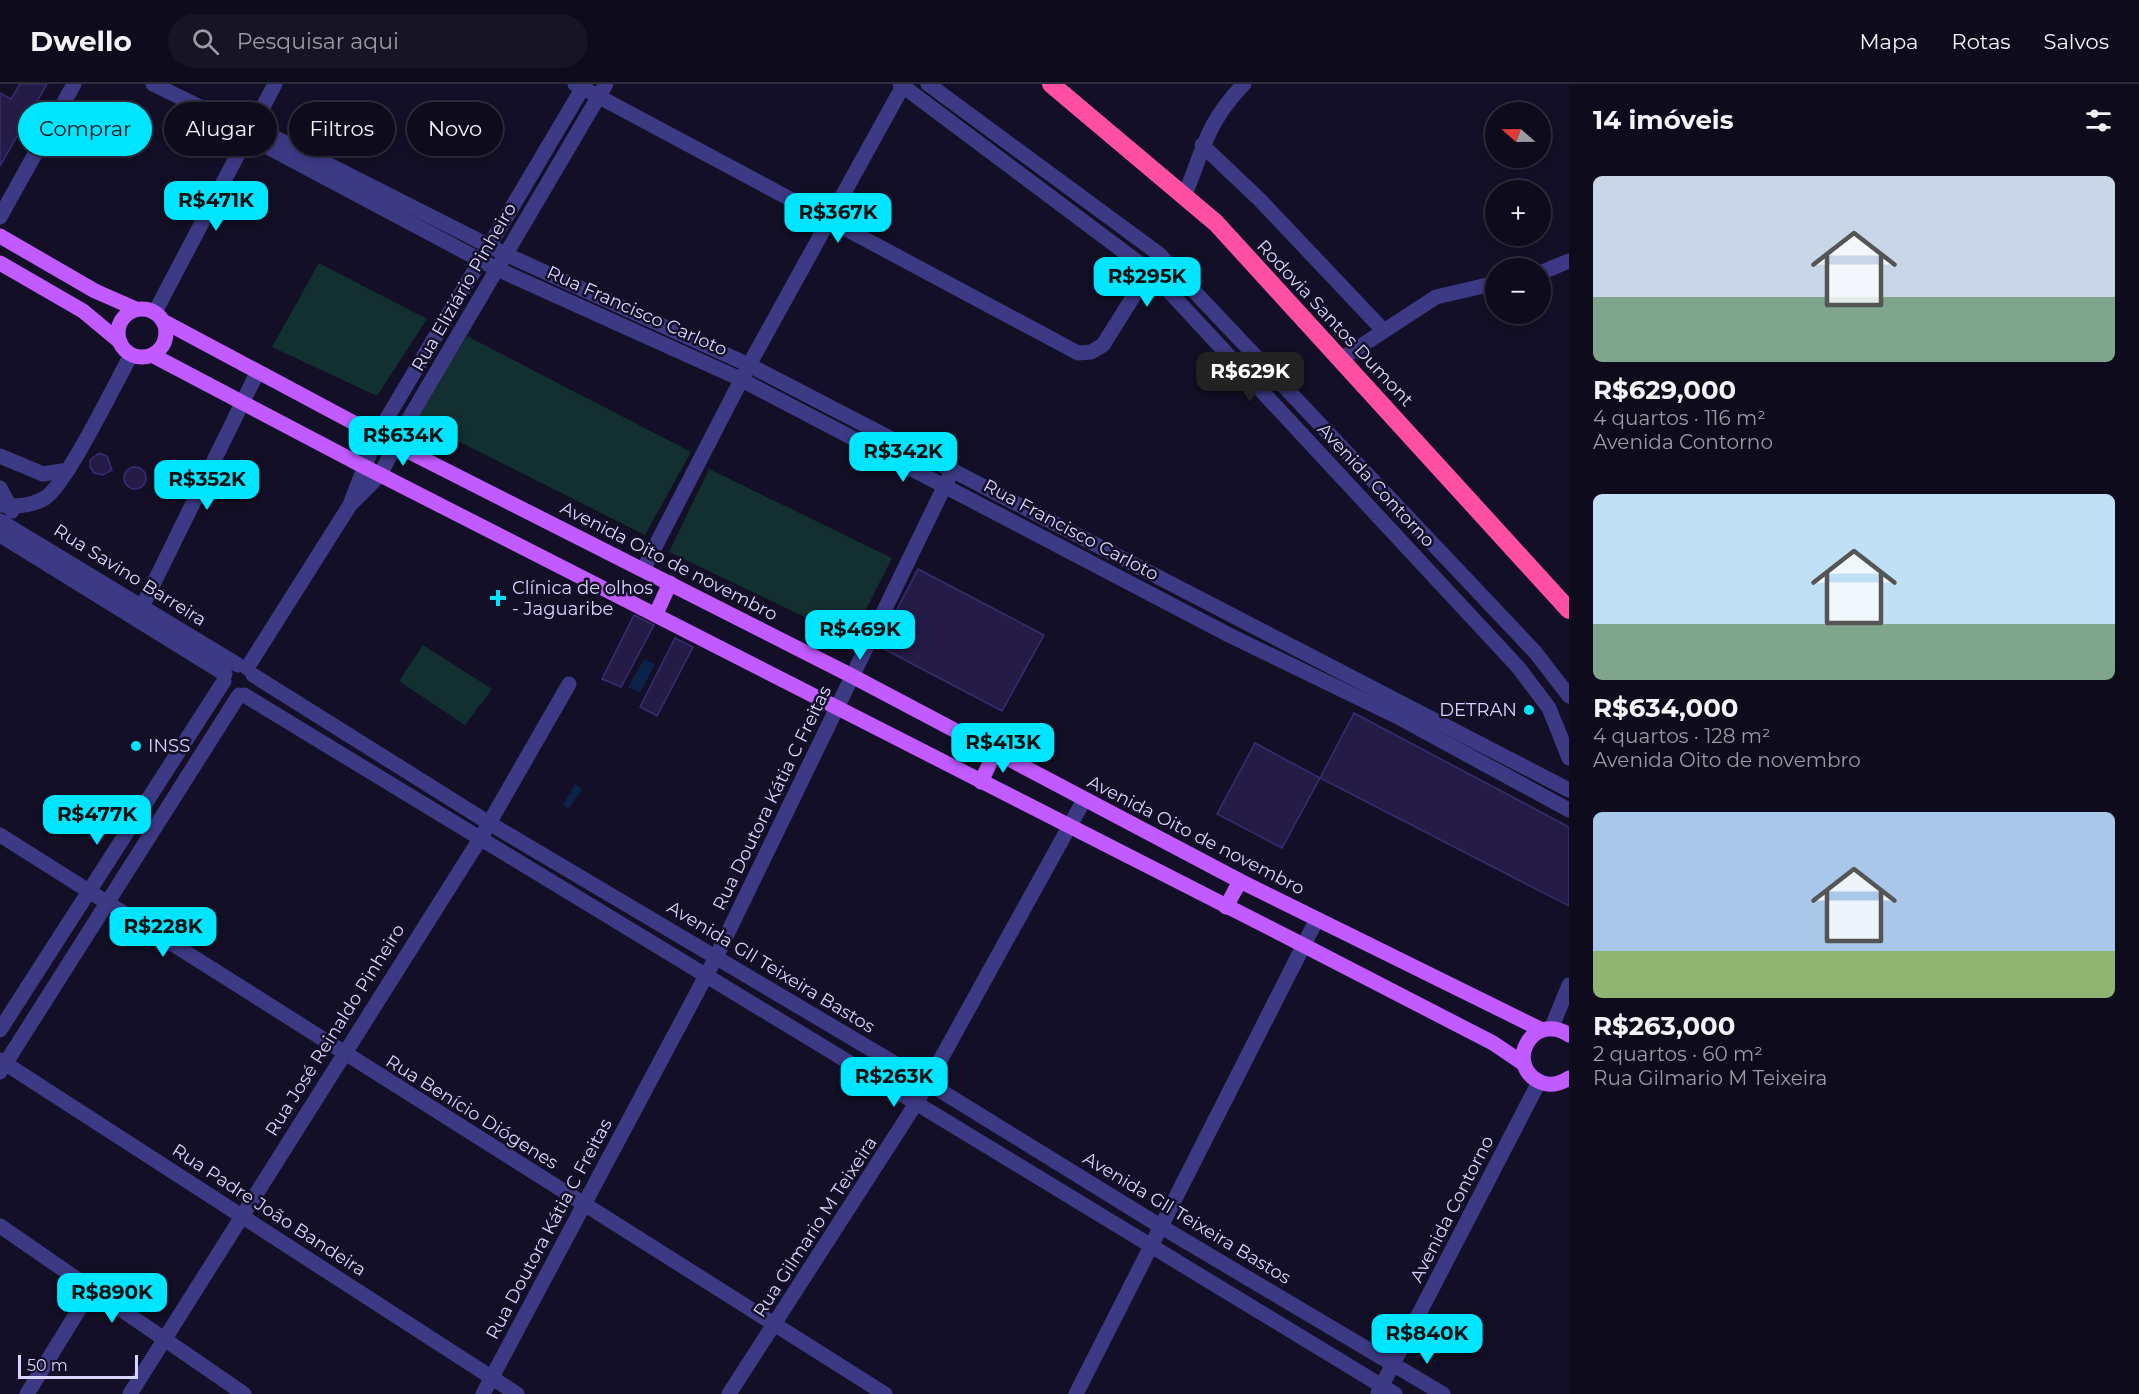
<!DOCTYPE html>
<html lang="pt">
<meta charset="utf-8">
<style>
:root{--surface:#0e0b1c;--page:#171425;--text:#f1f3f6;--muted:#9b9ba3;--line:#2e2b3b;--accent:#00e5ff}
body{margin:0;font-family:Montserrat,sans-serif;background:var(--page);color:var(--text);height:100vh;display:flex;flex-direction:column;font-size:22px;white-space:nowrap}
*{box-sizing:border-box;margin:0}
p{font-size:20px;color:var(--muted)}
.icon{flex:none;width:33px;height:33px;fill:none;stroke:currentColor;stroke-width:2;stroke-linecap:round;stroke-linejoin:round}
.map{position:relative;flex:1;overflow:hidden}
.sheet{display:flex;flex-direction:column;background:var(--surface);width:570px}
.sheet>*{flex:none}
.top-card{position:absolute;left:18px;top:18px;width:570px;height:54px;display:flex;gap:12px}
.needle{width:39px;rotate:290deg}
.tools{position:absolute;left:1485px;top:18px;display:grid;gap:12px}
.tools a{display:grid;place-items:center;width:66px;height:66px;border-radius:50%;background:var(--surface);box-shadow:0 3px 9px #0003,0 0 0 2px var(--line);font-size:30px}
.scale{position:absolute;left:18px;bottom:15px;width:120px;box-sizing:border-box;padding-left:6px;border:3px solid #d9d4ff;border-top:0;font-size:16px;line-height:21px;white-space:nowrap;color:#d9d4ff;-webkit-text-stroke:4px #130f26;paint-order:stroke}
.price{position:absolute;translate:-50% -51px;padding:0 14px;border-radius:12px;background:var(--accent);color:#111;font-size:20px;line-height:39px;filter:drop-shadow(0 2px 3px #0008)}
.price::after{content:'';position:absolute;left:50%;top:36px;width:18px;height:14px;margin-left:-9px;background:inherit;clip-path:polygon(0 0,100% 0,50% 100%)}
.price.active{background:#222;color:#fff}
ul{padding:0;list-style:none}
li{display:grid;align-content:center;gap:12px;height:318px;padding:0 24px}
li span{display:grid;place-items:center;height:186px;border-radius:9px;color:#555}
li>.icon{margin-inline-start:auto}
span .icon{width:108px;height:108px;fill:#fffc;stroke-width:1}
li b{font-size:26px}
h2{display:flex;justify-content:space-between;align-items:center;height:72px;padding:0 24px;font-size:26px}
.chip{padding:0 21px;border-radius:27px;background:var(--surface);box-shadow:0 3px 9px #0003,0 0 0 2px var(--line);font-size:21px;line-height:54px}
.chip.active{background:var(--accent);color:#111}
header{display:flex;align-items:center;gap:36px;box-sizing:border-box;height:84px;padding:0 30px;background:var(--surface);border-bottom:2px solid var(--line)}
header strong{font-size:28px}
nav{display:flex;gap:33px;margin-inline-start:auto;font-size:21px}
.search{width:420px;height:54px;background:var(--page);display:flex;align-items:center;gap:15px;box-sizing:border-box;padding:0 21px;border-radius:33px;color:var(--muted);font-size:22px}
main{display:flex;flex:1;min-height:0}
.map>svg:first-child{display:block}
.green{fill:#12302f}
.water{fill:#0c2248}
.building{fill:#241b47;stroke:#3b2d73;stroke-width:1.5}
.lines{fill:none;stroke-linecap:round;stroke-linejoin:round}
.minor{stroke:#3d3a85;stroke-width:15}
.major{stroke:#c25bff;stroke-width:15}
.highway{stroke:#ff4fa3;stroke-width:18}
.poi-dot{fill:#00e5ff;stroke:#130f26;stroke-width:2}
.labels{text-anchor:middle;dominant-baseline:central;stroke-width:5;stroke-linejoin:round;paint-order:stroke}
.street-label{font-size:18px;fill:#d9d4ff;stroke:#130f26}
.poi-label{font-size:18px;fill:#d9d4ff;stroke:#130f26;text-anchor:start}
</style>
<header>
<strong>Dwello</strong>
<div class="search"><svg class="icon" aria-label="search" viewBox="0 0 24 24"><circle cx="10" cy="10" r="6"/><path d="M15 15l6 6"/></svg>Pesquisar aqui</div>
<nav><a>Mapa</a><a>Rotas</a><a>Salvos</a></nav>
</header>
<main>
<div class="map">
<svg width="1569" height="1310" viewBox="0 0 1569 1310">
<rect width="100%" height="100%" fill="#130f26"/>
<g class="green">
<path d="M319,179L427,235L377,312L272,263Z"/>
<path d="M467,252L691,368L645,451L414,335Z"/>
<path d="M709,385L892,474L851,555L669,468Z"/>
<path d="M423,561L492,605L465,641L399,597Z"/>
</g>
<g class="water">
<path d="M644,575L655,580L640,609L628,603Z"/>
<path d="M575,700L582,705L569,725L563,721Z"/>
</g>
<g class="building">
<path d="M20,0H47L0,82V9L11,15Z"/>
<path d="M99,369L107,372L112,386L103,391L94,389L90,383V376Z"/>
<circle cx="135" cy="394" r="11"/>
<path d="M918,485L1044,551L1002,627L878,562Z"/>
<path d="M634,531L654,541L621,603L602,595Z"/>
<path d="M675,554L693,563L657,632L640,623Z"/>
<path d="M1354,629L1569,743V822L1320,694Z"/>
<path d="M1255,659L1320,694L1282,764L1217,730Z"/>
</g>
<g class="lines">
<g class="minor">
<path d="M153,0L235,40L247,52L497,185L736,293L1229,551L1398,633L1569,726"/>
<path d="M575,0L1078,269L1091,268L1103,261L1155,178"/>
<path d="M900,0L1151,188L1518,583L1549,624L1569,674"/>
<path d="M928,0L1159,170L1535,568L1569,612"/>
<path d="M235,40L252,42L505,170L749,281L1569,706"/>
<path d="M1202,61L1260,116L1383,246"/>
<path d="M1184,113C1204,65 1206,39 1244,0"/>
<path d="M0,133L74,0"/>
<path d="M1540,189L1569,177"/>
<path d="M155,228L275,0"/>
<path d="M1341,275L1436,213L1496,199"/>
<path d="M0,372L43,390L68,386"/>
<path d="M0,404L12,427"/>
<path d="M351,418L377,351L585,0"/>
<path d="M0,421C15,423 32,422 45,414C66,401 116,298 131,271"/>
<path d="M0,437L238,581"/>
<path d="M0,451L225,590"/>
<path d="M643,486L749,281L903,2"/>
<path d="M143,521L257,289"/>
<path d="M247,584L350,421L380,391L407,338L606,0"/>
<path d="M253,591L489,739L928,999L1160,1142L1443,1310"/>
<path d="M244,611L1395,1310"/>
<path d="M0,751L885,1310"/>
<path d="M1551,945L1569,901"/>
<path d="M0,946L224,597"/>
<path d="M0,976L517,1310"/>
<path d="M0,988L239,611"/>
<path d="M0,1142L244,1310"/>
<path d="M1378,1309L1539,998"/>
<path d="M27,1310L91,1206"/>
<path d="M130,1310L480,755L569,600"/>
<path d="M483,1310L716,873L949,393"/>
<path d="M729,1310L917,1018L1084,716"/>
<path d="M1076,1310L1317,835"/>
</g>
<g class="major">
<path d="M0,152L95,207L136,225"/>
<path d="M0,179L83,227L119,257"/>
<circle cx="142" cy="249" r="24"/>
<path d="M163,237L384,355L852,592L1240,797L1542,946"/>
<path d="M152,271L363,382L1303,861L1493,959L1524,980"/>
<path d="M656,530L670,499"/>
<path d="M981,698L995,668"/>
<path d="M1226,823L1240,797"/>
<path d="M1569,951C1530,926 1503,985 1543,999C1552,1002 1561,999 1569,994"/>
</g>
<path class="highway" d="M1051,0L1216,139L1569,526"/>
</g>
<g class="poi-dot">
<path d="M495 505h6v6h6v6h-6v6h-6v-6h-6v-6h6z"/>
<circle cx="1529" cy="626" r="6"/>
<circle cx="136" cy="662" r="6"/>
</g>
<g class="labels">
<g class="street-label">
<text transform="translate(464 203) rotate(-60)">Rua Eliziário Pinheiro</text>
<text transform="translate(637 227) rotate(24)">Rua Francisco Carloto</text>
<text transform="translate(1335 239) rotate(47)">Rodovia Santos Dumont</text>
<text transform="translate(1376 401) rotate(47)">Avenida Contorno</text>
<text transform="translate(1071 446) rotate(28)">Rua Francisco Carloto</text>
<text transform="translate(669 477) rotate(27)">Avenida Oito de novembro</text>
<text transform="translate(130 491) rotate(32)">Rua Savino Barreira</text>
<text transform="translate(772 714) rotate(-64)">Rua Doutora Kátia C Freitas</text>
<text transform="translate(1196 751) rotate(27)">Avenida Oito de novembro</text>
<text transform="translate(771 883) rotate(31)">Avenida GIl Teixeira Bastos</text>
<text transform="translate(335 946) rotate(-58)">Rua José Reinaldo Pinheiro</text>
<text transform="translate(472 1028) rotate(32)">Rua Benício Diógenes</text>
<text transform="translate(1452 1125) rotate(-63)">Avenida Contorno</text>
<text transform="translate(269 1126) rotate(33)">Rua Padre João Bandeira</text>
<text transform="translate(1187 1134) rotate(31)">Avenida GIl Teixeira Bastos</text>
<text transform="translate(815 1143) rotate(-57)">Rua Gilmario M Teixeira</text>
<text transform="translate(549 1145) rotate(-62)">Rua Doutora Kátia C Freitas</text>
</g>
<g class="poi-label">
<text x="512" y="504">Clínica de olhos<tspan x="512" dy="21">- Jaguaribe</tspan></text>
<text x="1517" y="626" text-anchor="end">DETRAN</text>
<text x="148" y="662">INSS</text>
</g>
</g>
</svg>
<div class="tools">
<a><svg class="needle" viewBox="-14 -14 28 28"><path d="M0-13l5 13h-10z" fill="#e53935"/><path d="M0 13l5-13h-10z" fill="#9b9ba3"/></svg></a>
<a>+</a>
<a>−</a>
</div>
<div class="scale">50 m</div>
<b class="price" style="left:216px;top:148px">R$471K</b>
<b class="price" style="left:838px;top:160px">R$367K</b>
<b class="price" style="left:1147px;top:224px">R$295K</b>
<b class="price active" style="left:1250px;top:319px">R$629K</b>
<b class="price" style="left:403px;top:383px">R$634K</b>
<b class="price" style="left:903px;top:399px">R$342K</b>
<b class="price" style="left:207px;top:427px">R$352K</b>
<b class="price" style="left:860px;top:577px">R$469K</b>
<b class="price" style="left:1003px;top:690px">R$413K</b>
<b class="price" style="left:97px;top:762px">R$477K</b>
<b class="price" style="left:163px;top:874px">R$228K</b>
<b class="price" style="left:894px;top:1024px">R$263K</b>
<b class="price" style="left:112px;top:1240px">R$890K</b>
<b class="price" style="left:1427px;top:1281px">R$840K</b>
<div class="top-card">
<a class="chip active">Comprar</a>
<a class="chip">Alugar</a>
<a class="chip">Filtros</a>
<a class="chip">Novo</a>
</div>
</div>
<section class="sheet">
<h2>14 imóveis<svg class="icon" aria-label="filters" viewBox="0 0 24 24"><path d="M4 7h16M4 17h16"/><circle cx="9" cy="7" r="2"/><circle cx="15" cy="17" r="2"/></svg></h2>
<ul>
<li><span style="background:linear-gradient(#c9d6e8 65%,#7fa58c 0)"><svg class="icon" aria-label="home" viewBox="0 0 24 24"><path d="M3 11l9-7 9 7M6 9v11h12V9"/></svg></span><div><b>R$629,000</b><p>4 quartos · 116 m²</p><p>Avenida Contorno</p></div></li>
<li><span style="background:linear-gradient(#bfe0f5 70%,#7fa58c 0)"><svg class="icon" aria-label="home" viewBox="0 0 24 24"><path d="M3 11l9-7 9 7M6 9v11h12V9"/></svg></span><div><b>R$634,000</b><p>4 quartos · 128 m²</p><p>Avenida Oito de novembro</p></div></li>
<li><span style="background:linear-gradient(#a9c7e8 75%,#8fb573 0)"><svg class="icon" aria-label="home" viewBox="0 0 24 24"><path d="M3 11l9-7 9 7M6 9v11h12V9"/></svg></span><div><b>R$263,000</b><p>2 quartos · 60 m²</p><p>Rua Gilmario M Teixeira</p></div></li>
</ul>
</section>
</main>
